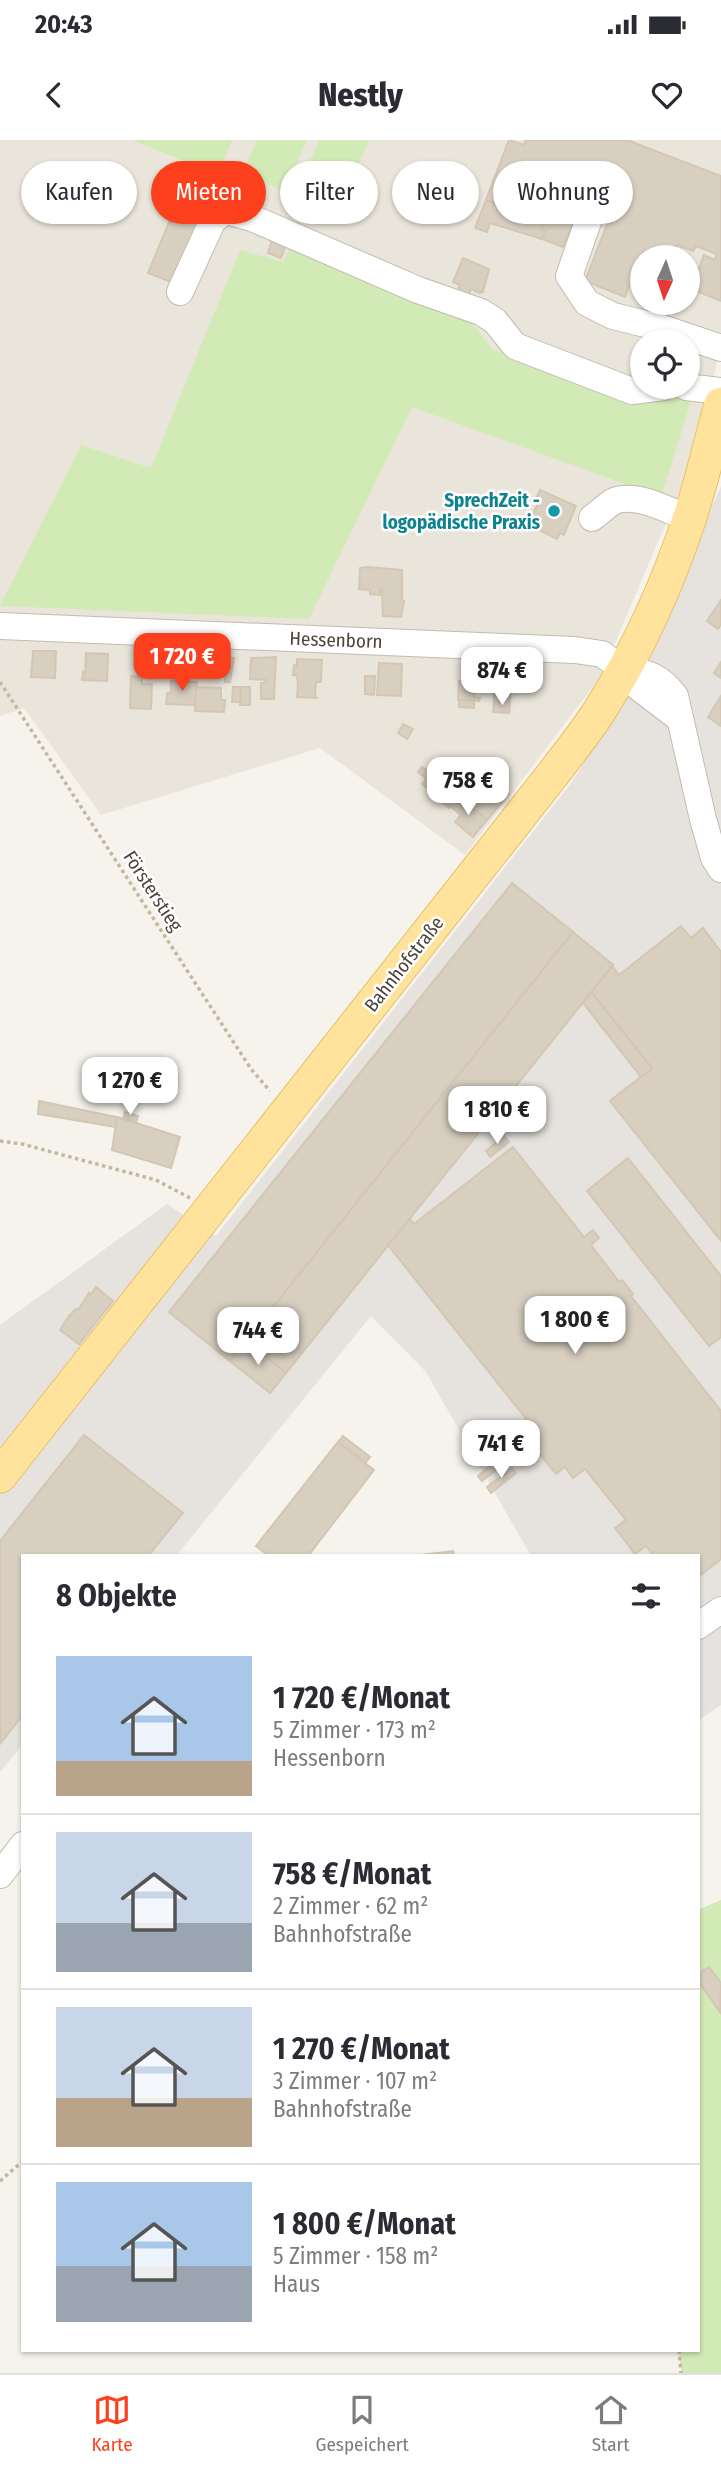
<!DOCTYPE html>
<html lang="de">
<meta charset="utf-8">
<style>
:root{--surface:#fff;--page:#f7f7f7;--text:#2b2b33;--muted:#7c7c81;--line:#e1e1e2;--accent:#fc3f1d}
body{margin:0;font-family:"Fira Sans Condensed",sans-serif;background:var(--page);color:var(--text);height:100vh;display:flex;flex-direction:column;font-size:26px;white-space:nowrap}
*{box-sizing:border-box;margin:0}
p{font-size:23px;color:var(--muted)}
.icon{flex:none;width:38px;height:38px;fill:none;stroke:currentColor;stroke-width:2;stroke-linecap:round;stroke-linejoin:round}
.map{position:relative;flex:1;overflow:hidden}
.sheet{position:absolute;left:21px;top:1414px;width:679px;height:798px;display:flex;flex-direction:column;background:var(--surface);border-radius:0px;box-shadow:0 2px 5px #0004}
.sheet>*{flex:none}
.banner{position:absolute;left:21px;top:21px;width:679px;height:63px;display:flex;gap:14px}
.needle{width:46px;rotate:183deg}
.tools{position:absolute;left:630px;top:105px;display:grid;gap:14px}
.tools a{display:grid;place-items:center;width:70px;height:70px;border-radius:50%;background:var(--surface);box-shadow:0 2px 5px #0004;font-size:35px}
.price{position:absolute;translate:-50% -60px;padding:0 16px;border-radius:14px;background:#fff;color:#222;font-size:23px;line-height:46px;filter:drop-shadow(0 2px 4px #0008)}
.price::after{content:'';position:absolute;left:50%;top:42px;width:21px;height:16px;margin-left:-10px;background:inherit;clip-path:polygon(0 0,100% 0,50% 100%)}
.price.active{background:var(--accent);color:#fff}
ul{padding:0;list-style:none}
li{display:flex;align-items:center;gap:21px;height:175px;padding:0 35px}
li+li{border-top:2px solid var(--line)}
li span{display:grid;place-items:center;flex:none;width:196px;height:140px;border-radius:0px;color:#555}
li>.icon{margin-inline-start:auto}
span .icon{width:84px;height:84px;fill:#fffc;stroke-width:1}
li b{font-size:30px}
h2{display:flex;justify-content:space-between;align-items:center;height:84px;padding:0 35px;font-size:30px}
.chip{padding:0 24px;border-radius:32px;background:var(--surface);box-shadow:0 2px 5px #0004;font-size:24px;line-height:63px}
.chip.active{background:var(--accent);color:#fff}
.status{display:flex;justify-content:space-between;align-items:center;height:49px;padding:0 35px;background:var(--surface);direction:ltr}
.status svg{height:19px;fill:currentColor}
header{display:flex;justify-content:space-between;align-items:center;height:91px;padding:0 35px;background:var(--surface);font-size:32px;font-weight:800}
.dock{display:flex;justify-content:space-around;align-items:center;height:98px;border-top:2px solid var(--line);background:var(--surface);font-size:19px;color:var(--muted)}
.dock a{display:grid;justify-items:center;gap:4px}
.dock .active{color:var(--accent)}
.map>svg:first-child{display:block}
.residential{fill:#eae5da;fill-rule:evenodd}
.industrial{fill:#e6e2dd}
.green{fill:#d2eab5}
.parking{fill:#e5e3e0}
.building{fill:#d8cfc1;stroke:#d3c7b4;stroke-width:2}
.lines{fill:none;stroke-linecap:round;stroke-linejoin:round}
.minor-casing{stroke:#c2bbae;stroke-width:28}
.major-casing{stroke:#e6c16a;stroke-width:35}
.path{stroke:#c4b79f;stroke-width:3.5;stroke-dasharray:3.5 3.5;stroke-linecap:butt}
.minor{stroke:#fff;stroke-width:26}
.major{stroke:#ffe39c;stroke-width:33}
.culture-dot{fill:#0f9aa8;stroke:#fff;stroke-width:2.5}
.labels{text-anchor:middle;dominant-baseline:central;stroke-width:5;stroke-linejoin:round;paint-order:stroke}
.culture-label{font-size:19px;font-weight:bold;fill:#0d838f;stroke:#fff;text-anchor:end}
.street-label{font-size:19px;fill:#4b4439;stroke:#fff}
</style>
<div class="status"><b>20:43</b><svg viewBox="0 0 49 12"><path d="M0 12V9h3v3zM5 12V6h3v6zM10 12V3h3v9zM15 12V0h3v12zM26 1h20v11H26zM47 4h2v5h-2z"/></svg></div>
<header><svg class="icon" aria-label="back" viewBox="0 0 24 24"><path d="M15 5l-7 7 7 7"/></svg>Nestly<svg class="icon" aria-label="heart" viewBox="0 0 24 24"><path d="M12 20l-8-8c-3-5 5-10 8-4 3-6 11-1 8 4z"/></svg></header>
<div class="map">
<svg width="721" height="2233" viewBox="0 0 721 2233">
<rect width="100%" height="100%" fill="#f6f3ec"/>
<path class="residential" d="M0,0H721V202L700,303L601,536L465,715L320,608L101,675L24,568L0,576ZM642,117H688V163H642ZM642,201H688V247H642Z"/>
<path class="industrial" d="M721,346V1455L698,1472V1416H531L426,1232L371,1176L176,1416H23V1604L0,1632V1185L167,1064L216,1096L572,642L645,523Z"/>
<g class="green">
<path d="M131,0H232L218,34Z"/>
<path d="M257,0H307L285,51L242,33Z"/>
<path d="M319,0H369L336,79L293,61Z"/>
<path d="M290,108L472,183L492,209L635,257L693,255L661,357L412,267L309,479L0,466L81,305L151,328L240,110L283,122Z"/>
<path d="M721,1760V2233H682L678,2210H698V1770Z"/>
</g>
<path class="parking" d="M721,1476V1565L698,1581V1493Z"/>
<g class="building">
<path d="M509,0L524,5L526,0H627L721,36V161L691,149L704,115L715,120L717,114L696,106L693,111L677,105L672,117H642V136L634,133L625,157L585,141L611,74L604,71L613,48L575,32L577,27L567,23L544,82L486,60Z"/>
<path d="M182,51L210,63L176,144L148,133Z"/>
<path d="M486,60L544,82L541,90L546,91L542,99L490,83L487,92L475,88Z"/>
<path d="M547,75L572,84L563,107L542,99L546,91L541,90Z"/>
<path d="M273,97L287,102L281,118L268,113Z"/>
<path d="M463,118L489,129L483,152L480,153L471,149L468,156L457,152L460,145L453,142Z"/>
<path d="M540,350L576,366L564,395L560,393L557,399L541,391V380L532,376L538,363L535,361Z"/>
<path d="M367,427L402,430V460L404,461L401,477L383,476L382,450H380V455L370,454V450L359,449L360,428Z"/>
<path d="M721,460V484L718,489L707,481Z"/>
<path d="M33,511H56L55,538L31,537Z"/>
<path d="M86,513L108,514L107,541L82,540L83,532L85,533Z"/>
<path d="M161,515H168V530H160Z"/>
<path d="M486,516H493L492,520L522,522L521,534L511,533V543L485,542Z"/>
<path d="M226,517L234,518L230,542H225Z"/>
<path d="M276,517L274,559H261V543H265L266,540L250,539L251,518Z"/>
<path d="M297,519L322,520L321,542H316L315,557L318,558L297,557L298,541L296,535H293L294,525L297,526Z"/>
<path d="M721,522V538L714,533Z"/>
<path d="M379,523L402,524L401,556L377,555Z"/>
<path d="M511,533L521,534V545H511Z"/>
<path d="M131,536L142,537V544H152L151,569L130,568Z"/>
<path d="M365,536H375L374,555L365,554Z"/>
<path d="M171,541L197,542L195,565L166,564L167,553H171Z"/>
<path d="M459,541L475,542L474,557L480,558L479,561L458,560Z"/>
<path d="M495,543H511L510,562H494Z"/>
<path d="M196,547L221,548V560H225L224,572L195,571Z"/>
<path d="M233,547H241L240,562H232Z"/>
<path d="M241,547H250V565H240Z"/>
<path d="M721,556V586L708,577Z"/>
<path d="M459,560L474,561V568L459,567Z"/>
<path d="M494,562H510L509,573L493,572Z"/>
<path d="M403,584L413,589L407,599L398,593Z"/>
<path d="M422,627L431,634L427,639L418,632Z"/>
<path d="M461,627L473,638L458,656L434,637L439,632L450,641Z"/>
<path d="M431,634L458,656L449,668L422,644Z"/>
<path d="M490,639L509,654L487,680L469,665Z"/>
<path d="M458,656L487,680L473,697L455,682L461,675L450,666Z"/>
<path d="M512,743L573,792L230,1221L169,1172Z"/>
<path d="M681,786L691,798L703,788L721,812V1101L610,961L652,928L591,852L612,826L619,835Z"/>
<path d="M573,792L613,825L286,1233L246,1201Z"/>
<path d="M591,852L652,928L641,937L583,863Z"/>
<path d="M39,961L117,977L116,987L38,974Z"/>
<path d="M125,972L138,976L136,983L123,979Z"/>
<path d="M117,977L180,997L171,1028L112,1010Z"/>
<path d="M504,996L509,1002L490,1017L486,1011Z"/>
<path d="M513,1007L584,1097L593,1090L599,1098L591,1105L619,1142L622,1140L633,1154L631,1156L721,1271V1419L698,1437V1416H654L646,1406L635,1414L615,1388L626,1380L585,1329L573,1338L565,1327L556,1334L526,1297L535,1290L388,1105L410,1079L414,1084Z"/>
<path d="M628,1018L721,1136V1197L709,1206L587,1051Z"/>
<path d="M96,1147L113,1161L79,1204L60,1190L69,1176L76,1169L78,1170L89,1153L90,1155Z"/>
<path d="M246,1201L286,1233L270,1253L230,1221Z"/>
<path d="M84,1295L183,1373L148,1416H23V1575L0,1604V1401Z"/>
<path d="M343,1296L370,1317L365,1323L338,1302Z"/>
<path d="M338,1302L374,1330L308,1416H269L256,1406Z"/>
<path d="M503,1316L507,1321L482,1341L478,1336Z"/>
<path d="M512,1328L516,1333L491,1353L487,1347Z"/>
<path d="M453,1411L454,1416L421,1415Z"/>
<path d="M709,1827L721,1843L720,1872L698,1841V1834Z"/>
</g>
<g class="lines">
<g class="minor-casing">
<g id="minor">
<path d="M591,73L569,136L587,163L613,176L662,188L721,208"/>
<path d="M180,152L213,80L226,71L252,78L418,150L481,172L495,181L515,206L632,251L664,247"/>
<path d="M686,247L721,251"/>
<path d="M592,378C599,373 607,365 614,361C637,352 668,371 689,378"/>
<path d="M0,486L575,510L602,514L624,530L638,547L680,579"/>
<path d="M625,530C650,533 660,537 675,556L703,679L714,718L721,729"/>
<path d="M698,1486L721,1470"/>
<path d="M0,1735L23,1705"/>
</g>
</g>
<g class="major-casing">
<path id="major" d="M0,1336L553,634C569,613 586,592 600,570C638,510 668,444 690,377C702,340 711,301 721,264"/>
</g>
<g class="path">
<path d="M0,542L251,929L270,951"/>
<path d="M0,1001L22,1004L156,1040L190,1058"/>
<path d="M0,2041L23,2021"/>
<path d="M679,2210L681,2233"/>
</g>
<use href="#minor" class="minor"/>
<use href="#major" class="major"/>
</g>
<circle class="culture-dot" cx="554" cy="371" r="7"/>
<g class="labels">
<g class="culture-label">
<text x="540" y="360">SprechZeit -<tspan x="540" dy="22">logopädische Praxis</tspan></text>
</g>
<g class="street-label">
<text transform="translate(336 500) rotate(2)">Hessenborn</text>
<text transform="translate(153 751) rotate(57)">Försterstieg</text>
<text transform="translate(404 824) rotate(-52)">Bahnhofstraße</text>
</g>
</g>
</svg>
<div class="tools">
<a><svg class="needle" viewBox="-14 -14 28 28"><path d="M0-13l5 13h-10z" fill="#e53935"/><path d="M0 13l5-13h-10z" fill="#7c7c81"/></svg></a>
<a><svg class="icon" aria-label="locate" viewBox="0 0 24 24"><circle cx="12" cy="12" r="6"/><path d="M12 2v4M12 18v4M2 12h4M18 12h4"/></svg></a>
</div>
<b class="price active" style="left:182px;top:553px">1 720 €</b>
<b class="price" style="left:502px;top:567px">874 €</b>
<b class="price" style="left:468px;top:677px">758 €</b>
<b class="price" style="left:130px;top:977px">1 270 €</b>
<b class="price" style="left:497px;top:1006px">1 810 €</b>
<b class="price" style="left:575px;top:1216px">1 800 €</b>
<b class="price" style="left:258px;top:1227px">744 €</b>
<b class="price" style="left:501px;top:1340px">741 €</b>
<div class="banner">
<a class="chip">Kaufen</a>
<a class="chip active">Mieten</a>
<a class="chip">Filter</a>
<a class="chip">Neu</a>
<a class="chip">Wohnung</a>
</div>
<section class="sheet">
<h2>8 Objekte<svg class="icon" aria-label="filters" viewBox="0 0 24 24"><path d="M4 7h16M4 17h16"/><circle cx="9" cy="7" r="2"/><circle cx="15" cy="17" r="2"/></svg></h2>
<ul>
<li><span style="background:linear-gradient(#a9c7e8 75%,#b9a48a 0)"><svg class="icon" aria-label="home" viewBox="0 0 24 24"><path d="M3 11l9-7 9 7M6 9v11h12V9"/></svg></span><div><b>1 720 €/Monat</b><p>5 Zimmer · 173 m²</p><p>Hessenborn</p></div></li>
<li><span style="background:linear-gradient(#c9d6e8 65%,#9aa5b1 0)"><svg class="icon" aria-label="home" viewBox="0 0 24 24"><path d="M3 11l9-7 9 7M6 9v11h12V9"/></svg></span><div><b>758 €/Monat</b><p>2 Zimmer · 62 m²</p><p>Bahnhofstraße</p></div></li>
<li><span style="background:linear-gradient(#c9d6e8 65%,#b9a48a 0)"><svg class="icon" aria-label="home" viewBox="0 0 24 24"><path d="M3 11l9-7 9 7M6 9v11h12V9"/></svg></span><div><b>1 270 €/Monat</b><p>3 Zimmer · 107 m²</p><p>Bahnhofstraße</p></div></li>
<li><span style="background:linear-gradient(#a9c7e8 60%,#9aa5b1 0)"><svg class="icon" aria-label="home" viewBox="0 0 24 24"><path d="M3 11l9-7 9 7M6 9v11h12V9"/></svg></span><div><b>1 800 €/Monat</b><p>5 Zimmer · 158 m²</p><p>Haus</p></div></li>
</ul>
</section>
</div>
<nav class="dock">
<a class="active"><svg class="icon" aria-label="map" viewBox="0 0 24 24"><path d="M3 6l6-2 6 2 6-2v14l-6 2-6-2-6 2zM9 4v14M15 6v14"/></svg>Karte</a>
<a><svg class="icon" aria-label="saved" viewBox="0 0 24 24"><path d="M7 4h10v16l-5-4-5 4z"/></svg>Gespeichert</a>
<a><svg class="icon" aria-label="home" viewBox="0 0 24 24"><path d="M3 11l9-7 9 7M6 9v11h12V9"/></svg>Start</a>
</nav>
